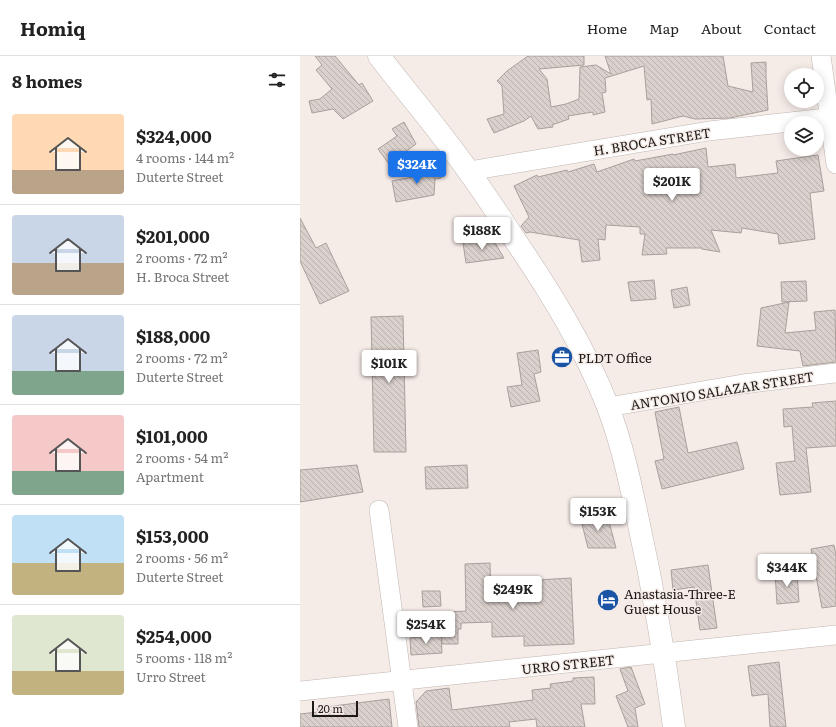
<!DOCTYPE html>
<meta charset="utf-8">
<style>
:root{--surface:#fff;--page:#f2f2f2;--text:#222;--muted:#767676;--line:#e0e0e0;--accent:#1a73e8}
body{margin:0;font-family:Literata,serif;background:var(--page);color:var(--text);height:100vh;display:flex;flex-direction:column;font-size:15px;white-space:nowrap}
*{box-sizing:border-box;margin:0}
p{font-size:13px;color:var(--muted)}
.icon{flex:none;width:22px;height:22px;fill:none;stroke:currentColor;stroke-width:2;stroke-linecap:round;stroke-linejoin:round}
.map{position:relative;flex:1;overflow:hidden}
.details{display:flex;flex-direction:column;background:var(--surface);width:300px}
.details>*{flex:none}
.tools{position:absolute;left:484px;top:12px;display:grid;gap:8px}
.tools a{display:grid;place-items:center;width:40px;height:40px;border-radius:50%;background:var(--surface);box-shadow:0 2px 10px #0003;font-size:20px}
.scale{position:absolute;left:12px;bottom:10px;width:46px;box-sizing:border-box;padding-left:4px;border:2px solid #1c1917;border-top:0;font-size:11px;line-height:14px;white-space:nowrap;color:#1c1917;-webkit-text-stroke:3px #f5ebe7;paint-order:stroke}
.price{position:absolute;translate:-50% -34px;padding:0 9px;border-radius:4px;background:#fff;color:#222;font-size:13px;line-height:26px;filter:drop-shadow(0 1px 2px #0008)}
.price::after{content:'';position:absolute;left:50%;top:24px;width:12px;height:9px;margin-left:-6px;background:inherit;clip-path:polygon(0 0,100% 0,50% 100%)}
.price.selected{background:var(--accent);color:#fff}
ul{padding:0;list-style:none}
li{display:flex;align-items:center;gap:12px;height:100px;padding:0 12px}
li+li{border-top:1px solid var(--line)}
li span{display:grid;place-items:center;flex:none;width:112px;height:80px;border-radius:4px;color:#555}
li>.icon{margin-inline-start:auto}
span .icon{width:48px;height:48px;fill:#fffc;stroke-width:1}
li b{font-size:17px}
h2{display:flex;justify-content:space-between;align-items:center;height:48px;padding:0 12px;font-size:17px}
header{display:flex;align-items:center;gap:24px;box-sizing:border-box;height:56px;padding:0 20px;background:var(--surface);border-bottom:1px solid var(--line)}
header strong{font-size:19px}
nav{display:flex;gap:22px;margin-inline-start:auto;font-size:14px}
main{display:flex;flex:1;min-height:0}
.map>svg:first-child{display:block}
.building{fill:url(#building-back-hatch);stroke:#a99f9b}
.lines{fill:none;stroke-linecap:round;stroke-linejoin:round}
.minor-casing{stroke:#c0b6b1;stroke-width:20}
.major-casing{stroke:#c0b6b1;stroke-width:23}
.minor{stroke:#fff;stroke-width:19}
.major{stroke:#fff;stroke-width:22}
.labels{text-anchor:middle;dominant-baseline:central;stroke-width:3;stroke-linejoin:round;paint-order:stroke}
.street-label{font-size:13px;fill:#1c1917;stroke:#f5ebe7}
.poi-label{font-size:13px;fill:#1c1917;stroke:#f5ebe7;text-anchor:start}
</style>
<header>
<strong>Homiq</strong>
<nav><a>Home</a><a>Map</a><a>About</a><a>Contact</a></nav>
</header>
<main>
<section class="details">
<h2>8 homes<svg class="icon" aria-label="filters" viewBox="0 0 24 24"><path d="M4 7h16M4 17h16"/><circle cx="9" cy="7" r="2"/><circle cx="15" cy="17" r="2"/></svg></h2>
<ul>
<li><span style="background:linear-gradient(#ffd9b3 70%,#b9a48a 0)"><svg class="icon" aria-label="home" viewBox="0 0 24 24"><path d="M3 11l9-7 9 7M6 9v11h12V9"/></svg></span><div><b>$324,000</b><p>4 rooms · 144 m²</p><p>Duterte Street</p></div></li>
<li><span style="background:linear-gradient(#c9d6e8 60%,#b9a48a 0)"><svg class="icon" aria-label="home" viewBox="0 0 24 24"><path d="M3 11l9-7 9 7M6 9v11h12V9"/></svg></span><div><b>$201,000</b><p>2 rooms · 72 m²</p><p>H. Broca Street</p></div></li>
<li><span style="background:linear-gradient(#c9d6e8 70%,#7fa58c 0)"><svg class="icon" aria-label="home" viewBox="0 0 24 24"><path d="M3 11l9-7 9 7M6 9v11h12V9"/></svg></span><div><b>$188,000</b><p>2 rooms · 72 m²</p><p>Duterte Street</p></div></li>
<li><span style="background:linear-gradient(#f6c9c9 70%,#7fa58c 0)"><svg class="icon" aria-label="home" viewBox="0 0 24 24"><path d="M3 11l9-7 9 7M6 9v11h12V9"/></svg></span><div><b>$101,000</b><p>2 rooms · 54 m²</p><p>Apartment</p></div></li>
<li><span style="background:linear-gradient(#bfe0f5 60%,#c2b280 0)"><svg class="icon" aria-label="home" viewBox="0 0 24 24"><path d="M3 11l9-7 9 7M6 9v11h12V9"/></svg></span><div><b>$153,000</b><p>2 rooms · 56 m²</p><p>Duterte Street</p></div></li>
<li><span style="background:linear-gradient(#dfe7d0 70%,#c2b280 0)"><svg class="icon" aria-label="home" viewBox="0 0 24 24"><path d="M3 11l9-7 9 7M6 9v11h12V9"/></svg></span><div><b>$254,000</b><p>5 rooms · 118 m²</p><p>Urro Street</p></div></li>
</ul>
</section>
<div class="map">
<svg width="536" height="671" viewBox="0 0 536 671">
<defs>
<pattern id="building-back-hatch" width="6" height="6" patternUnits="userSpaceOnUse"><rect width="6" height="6" fill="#dad0cc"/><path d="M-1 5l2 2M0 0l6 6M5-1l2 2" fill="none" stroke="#bab2ae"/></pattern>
</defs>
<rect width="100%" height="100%" fill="#f5ebe7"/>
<g class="building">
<path d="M15,0H35L59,29L62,27L73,45L43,63L33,53L12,57L9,45L20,43L32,33L16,14L22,9Z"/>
<path d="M228,0H284V9L239,13L247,23L251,51L266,48L279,43L280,11L296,9L311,18L305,0H423L428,30L453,36L451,7L466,6V21L468,54L430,62L395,63L383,60L352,68L351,43L347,44L344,10L305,22L306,36L302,37L305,56L293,59V56L268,60L269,63L252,69L253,71L238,73L231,60L224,65L194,77L187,63L204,58L202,30L197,25L207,15Z"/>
<path d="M104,66L116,88L89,108L78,93L97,80L92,73Z"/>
<path d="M406,92L408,111L435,108L436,122L478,117L476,105L518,99L524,135L510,137L515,183L479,188L478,178L442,172L441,177L411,174L420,196L402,193V192H366L367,198L342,199L345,178H340V171L306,169L305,184L298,183L300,204L282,206L279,184L230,176L226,177L221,170L229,161L214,130L237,119L238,121L267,114L268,116L294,108L297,116L334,103L335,105L373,98V99Z"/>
<path d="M141,110V122L135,123L134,139L96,146L92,125L123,119L119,113Z"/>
<path d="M0,162L16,192L26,187L49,235L20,248L0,205Z"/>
<path d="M192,182L204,202L166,207L163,187Z"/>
<path d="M354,224L356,243L331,245L328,226Z"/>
<path d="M506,225L507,245L482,246L481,226Z"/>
<path d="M387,231L390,249L374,252L371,234Z"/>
<path d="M489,246L485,277L516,274L514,256L535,254L536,306L503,310L500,295L457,290L461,252Z"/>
<path d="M103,260L106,396H74L71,261Z"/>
<path d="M238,294L241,316L234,318L240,345L211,351L207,331L222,329L217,297Z"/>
<path d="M536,345V390L506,392L511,436L480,439L476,407L495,405L492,370L484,371L483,353L513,351L512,347Z"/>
<path d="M379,351L388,397L437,386L444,413L362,433L355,405L364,403L355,356Z"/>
<path d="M57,409L63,436L0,446V414Z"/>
<path d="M167,409L168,432L126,433L125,411Z"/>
<path d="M307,458L316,492H288L280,460Z"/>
<path d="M534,489L536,499V550L522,552L511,493Z"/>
<path d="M190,507L191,542L222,541L221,525L271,522L274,588L224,590V580L192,581V566L161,567V573H158V588H142L141,568H127L126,557L166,555L165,508Z"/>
<path d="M408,509L417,572L400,574L394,531L373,534L371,514Z"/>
<path d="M497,516L499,546L477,548L475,517Z"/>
<path d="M122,535H140L141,550L123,551Z"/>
<path d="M141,579L142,597L111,599L110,582Z"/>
<path d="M479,606L486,671H470L468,638L452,640L448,610Z"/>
<path d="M331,611L345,648L335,652L338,671H328L316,640L328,635L320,613Z"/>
<path d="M294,621L295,648H281L285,671H237L236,663L209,666L210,671H119L116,646L126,635L149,632L152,654L233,644L232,634L251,632L250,628L273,625V622Z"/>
<path d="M89,643L92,671H0V658L18,656L17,652Z"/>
</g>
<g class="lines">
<g class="minor-casing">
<g id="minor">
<path d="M521,0L536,108"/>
<path d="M169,115L409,75L536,61"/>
<path d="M308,351L443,328L536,317"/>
<path d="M79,454L108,671"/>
<path d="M0,635L536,579"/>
</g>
</g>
<g class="major-casing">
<path id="major" d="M79,0C109,39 141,76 169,116C185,138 200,161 215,184C251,237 285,292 308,351C322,388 330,426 338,464C353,532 365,601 374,671"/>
</g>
<use href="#minor" class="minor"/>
<use href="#major" class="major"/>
</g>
<defs>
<g id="office-disc" transform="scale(1.15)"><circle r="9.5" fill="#1b54a5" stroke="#f5ebe7"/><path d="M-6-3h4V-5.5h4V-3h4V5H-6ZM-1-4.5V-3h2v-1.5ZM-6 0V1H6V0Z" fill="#fff"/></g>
<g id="hotel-disc" transform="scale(1.15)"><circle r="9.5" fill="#1b54a5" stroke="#f5ebe7"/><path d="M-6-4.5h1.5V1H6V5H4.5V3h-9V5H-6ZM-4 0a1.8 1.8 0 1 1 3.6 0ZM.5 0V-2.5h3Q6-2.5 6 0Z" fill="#fff"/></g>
</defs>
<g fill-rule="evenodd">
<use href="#office-disc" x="262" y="301"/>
<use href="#hotel-disc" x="308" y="544"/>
</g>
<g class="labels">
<g class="street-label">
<text transform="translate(352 85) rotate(-9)">H. BROCA STREET</text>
<text transform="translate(422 334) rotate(-9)">ANTONIO SALAZAR STREET</text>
<text transform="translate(268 608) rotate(-6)">URRO STREET</text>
</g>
<g class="poi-label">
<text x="278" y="301">PLDT Office</text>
<text x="324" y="537">Anastasia-Three-E<tspan x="324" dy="15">Guest House</tspan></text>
</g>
</g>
</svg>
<div class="tools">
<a><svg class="icon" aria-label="locate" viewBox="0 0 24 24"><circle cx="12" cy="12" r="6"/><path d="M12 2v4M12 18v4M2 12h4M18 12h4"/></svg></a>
<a><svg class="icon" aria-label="layers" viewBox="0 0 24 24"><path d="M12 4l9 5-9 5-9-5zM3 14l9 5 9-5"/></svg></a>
</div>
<div class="scale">20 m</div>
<b class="price selected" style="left:117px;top:129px">$324K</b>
<b class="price" style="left:372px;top:146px">$201K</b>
<b class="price" style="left:182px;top:195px">$188K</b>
<b class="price" style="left:89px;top:328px">$101K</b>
<b class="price" style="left:298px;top:476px">$153K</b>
<b class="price" style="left:487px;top:532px">$344K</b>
<b class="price" style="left:213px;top:554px">$249K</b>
<b class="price" style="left:126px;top:589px">$254K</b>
</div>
</main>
